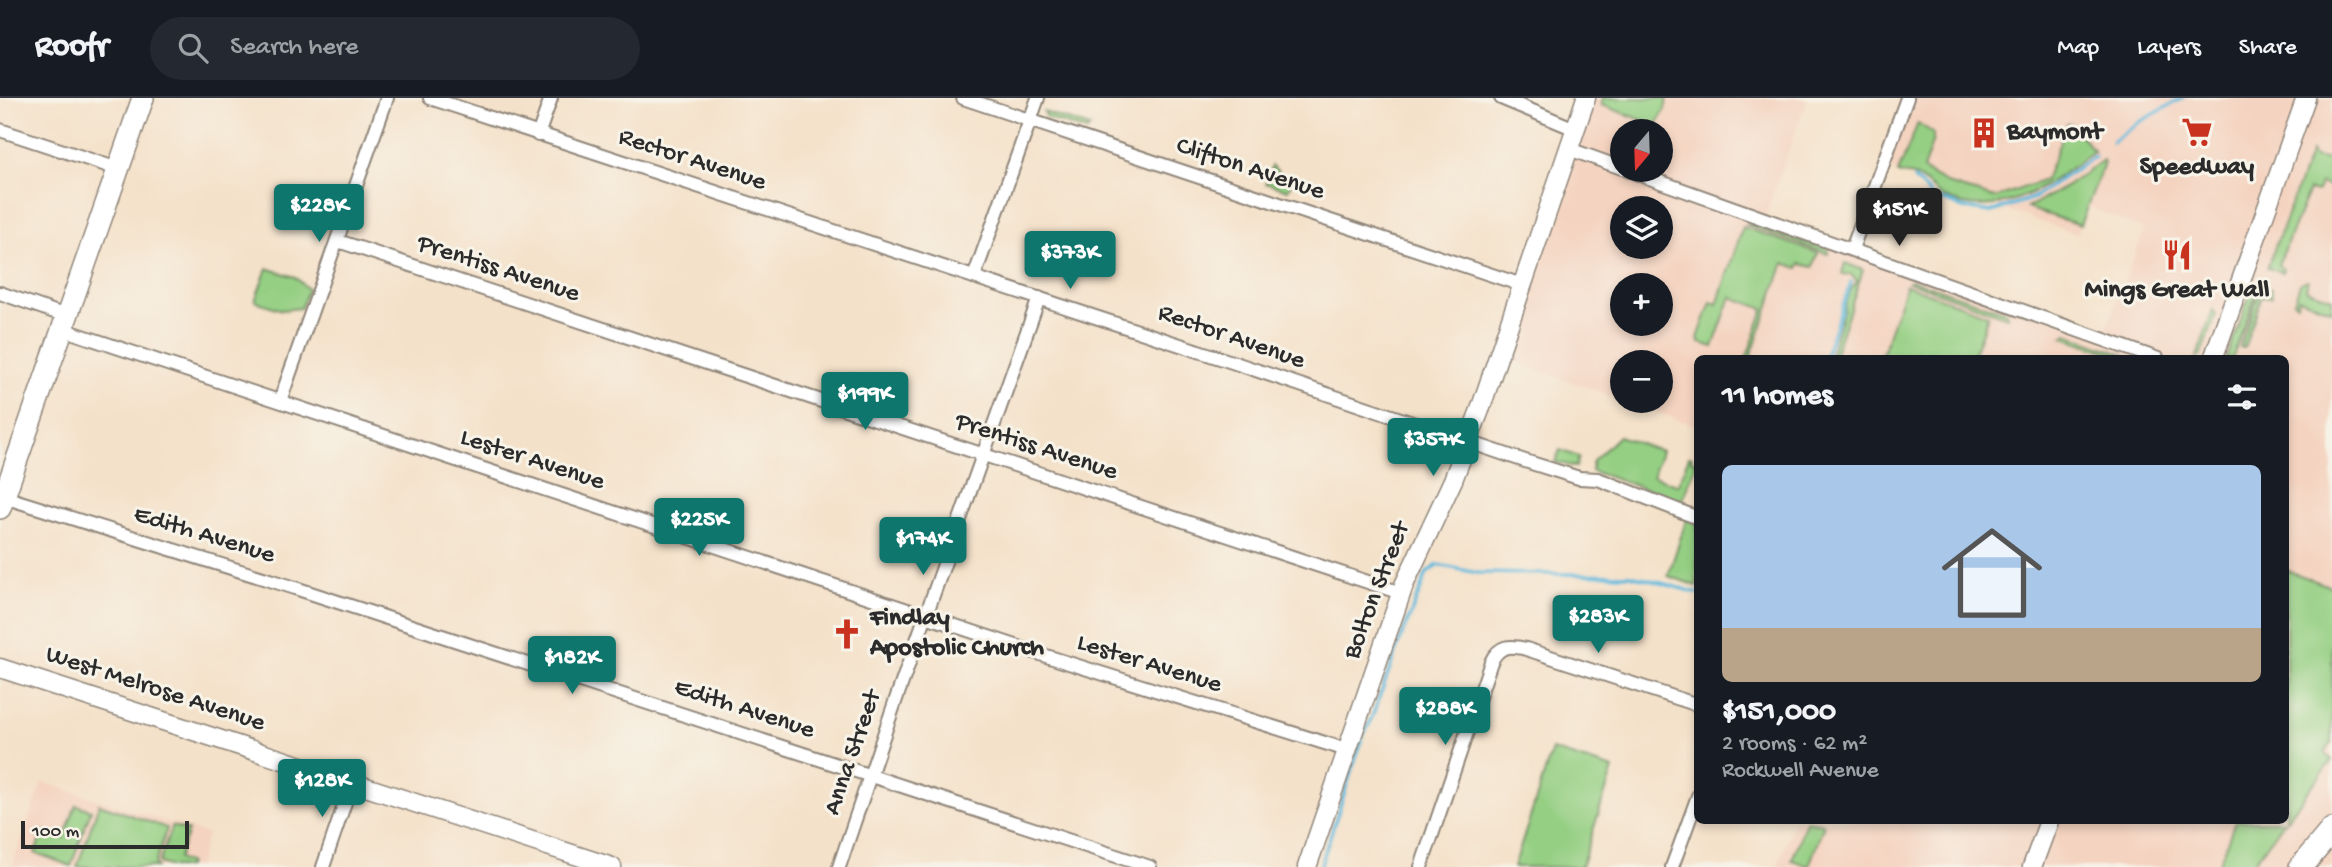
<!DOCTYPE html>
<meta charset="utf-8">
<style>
:root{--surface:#171b24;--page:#242831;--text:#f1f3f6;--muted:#9ea1a6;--line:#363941;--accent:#0f766e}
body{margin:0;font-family:"Gochi Hand",sans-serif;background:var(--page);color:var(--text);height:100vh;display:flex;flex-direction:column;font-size:26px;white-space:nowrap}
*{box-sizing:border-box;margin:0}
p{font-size:23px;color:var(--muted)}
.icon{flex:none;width:38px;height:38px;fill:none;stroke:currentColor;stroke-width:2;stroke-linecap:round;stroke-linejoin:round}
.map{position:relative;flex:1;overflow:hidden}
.drawer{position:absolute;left:1694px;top:257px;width:595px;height:469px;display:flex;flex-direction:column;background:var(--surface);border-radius:10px;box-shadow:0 4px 10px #0003}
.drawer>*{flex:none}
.needle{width:46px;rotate:199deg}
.fabs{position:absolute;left:1610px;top:21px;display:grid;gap:14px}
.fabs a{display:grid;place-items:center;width:63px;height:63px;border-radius:50%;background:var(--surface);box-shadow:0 4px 10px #0003;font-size:35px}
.scale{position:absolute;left:21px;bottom:18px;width:168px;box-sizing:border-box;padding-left:7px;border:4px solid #2b2b2b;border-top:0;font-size:19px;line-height:24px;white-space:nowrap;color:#2b2b2b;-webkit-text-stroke:5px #f7f3e8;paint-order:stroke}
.price{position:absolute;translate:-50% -60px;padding:0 16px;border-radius:7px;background:var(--accent);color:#fff;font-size:23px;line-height:46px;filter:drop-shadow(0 2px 4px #0008)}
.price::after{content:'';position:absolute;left:50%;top:42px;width:21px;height:16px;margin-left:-10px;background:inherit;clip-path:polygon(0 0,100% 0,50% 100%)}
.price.on{background:#222;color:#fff}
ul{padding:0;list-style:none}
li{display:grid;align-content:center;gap:14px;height:371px;padding:0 28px}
li span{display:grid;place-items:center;height:217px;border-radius:10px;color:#555}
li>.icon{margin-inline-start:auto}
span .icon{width:126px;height:126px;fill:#fffc;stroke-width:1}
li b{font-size:30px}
h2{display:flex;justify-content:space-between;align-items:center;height:84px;padding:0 28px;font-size:30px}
header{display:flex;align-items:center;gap:42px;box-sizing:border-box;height:98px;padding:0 35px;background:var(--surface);border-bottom:2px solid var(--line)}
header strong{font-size:33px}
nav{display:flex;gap:38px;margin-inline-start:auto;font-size:24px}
.search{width:490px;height:63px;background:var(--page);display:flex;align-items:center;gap:18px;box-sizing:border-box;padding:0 24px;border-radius:38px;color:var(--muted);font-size:26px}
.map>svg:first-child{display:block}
.built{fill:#f4d3c0;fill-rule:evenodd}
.green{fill:#95cf83;stroke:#607d57;stroke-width:2}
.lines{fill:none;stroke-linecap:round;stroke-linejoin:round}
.stream{stroke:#5fb9dd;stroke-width:3.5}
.street-casing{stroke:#90867a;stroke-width:16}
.secondary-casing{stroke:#90867a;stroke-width:21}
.primary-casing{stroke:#90867a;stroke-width:24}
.highway-casing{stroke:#90867a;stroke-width:26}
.street{stroke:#fff;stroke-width:12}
.secondary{stroke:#fff;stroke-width:18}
.primary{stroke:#fff;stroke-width:21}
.highway{stroke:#fff;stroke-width:23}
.labels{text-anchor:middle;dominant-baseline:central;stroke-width:6;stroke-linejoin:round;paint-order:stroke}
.poi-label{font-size:26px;font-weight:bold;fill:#2b2b2b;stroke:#f7f3e8;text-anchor:start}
.street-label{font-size:26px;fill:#2b2b2b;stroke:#f7f3e8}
</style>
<header>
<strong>Roofr</strong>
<div class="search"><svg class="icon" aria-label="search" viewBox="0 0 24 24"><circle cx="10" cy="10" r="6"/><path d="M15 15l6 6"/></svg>Search here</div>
<nav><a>Map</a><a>Layers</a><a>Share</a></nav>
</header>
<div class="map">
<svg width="2332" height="769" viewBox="0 0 2332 769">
<rect width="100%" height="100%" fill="#f7f3e8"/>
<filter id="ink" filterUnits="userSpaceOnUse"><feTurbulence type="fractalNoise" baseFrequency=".0143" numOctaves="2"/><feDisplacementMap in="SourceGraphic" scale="14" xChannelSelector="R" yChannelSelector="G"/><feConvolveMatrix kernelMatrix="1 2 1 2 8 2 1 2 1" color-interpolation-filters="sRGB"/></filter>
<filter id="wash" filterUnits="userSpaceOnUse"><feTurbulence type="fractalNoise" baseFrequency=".00686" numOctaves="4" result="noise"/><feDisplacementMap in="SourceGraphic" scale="28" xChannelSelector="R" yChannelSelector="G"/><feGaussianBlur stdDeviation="1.57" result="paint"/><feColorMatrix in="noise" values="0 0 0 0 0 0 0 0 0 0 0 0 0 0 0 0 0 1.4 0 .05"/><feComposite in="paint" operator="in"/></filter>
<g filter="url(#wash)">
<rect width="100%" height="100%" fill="#f4e1c9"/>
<g class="built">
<path d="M1586,0H1808L1772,98L1766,121L2103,240L2144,132L2088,108L2077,136L1882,69L1907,0H2332V769H1777L1794,723H2286V261H1698L1697,328L1626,303H1661V264H1622V302L1498,258ZM1622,33H1661V72H1622ZM1622,110H1661V149H1622ZM1622,187H1661V226H1622Z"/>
<path d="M42,684L207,736L198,769H12Z"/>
</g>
<g class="green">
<path d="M1603,0H1668L1664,14L1656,27L1601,7Z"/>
<path d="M1044,14L1090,29L1087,33L1047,20Z"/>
<path d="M1918,25L1933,35V41L1923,72L1950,87L1995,100L2045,82L2067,26H2072L2094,53C2051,85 2001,125 1945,100C1935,95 1925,81 1914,78C1909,77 1904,77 1898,75Z"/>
<path d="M2311,54L2314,59L2325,61L2332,65V90L2320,85L2317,94L2309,92L2278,167L2283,171L2282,174L2267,170Z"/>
<path d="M2103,62L2104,65L2080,127L2027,110L2067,88Z"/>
<path d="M1272,68L1281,76L1293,81L1288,92L1266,85Z"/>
<path d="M1753,125L1828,151V156L1745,126Z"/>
<path d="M1743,129L1818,155L1813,169L1800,166L1798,170L1784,165L1750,261H1746L1764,211L1731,199L1713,249L1700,245L1698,240L1711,204L1717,206Z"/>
<path d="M1845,165L1863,172L1833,261H1829L1849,194L1857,183L1851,177L1842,176Z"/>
<path d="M267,170L295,179L308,191L301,210L282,212L255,203Z"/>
<path d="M1912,182L2006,214L2007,219L1909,184Z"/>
<path d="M2308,182L2306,191L2332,200V212L2299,200L2297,206L2294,204L2300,185Z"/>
<path d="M2254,186H2260L2232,261H2226Z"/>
<path d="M2262,186L2271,191L2272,199L2262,198L2244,250L2240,249Z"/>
<path d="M1906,187L1988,217L1972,261H1880Z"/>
<path d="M2213,212L2216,217L2201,257L2196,261Z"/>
<path d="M2067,236L2128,258V261L2063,239Z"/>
<path d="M1619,338L1661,353L1653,378L1678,387L1689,358L1692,359L1691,362L1697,364L1682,403L1591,373L1593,363Z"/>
<path d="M1560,352L1579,359L1576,369L1555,364Z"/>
<path d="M1687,420L1697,424V488L1668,478Z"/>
<path d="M2286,472L2332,489V645L2325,654L2332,662L2286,722Z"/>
<path d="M1552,652L1613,671L1581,769H1514Z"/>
<path d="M99,706L167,730L155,766L157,769H77Z"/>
<path d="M76,707L91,712L71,768L35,755L43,733L64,740Z"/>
<path d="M1806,723L1824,726L1809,768L1792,762Z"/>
<path d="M2235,723H2285L2250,769H2218Z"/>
<path d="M172,728L188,733L178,761L189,766L188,769H172L159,765Z"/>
</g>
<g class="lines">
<g class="stream">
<path d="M2112,44L2136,26L2183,0"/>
<path d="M1914,81L1933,99L1964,110L1991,114L2033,100L2095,58"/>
<path d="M1824,261L1851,184"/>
<path d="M1320,769L1364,635L1369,627L1398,548L1427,475L1438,467L1478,475L1631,477L1698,495"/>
</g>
</g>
</g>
<g filter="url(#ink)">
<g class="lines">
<g class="street-casing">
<g id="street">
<path d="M430,0L1235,265L1525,363L1579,380L1598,381L1698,420"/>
<path d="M963,0L1522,187"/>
<path d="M1501,0L1575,31"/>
<path d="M0,32L118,71"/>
<path d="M538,37L551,0"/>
<path d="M1569,51L1622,70"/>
<path d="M1627,72L2158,261"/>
<path d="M338,143L1401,495"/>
<path d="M1852,151L1907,0"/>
<path d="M974,179L1038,0"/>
<path d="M0,195L66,218"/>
<path d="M62,231L1043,557L1347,652"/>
<path d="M280,303L387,0"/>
<path d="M4,399L295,490L1150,769"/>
<path d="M323,769L352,684"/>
<path d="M839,769L895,604L1039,200"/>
<path d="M1421,769L1491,564C1499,547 1510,547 1526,551L1698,607"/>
<path d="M1672,769L1698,698"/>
</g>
</g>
<g class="secondary-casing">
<g id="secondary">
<path d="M2213,261L2306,0"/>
<path d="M0,570L612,769"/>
<path d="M1307,769L1404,487L1453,382L1480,312L1586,0"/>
<path d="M2032,769L2049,723"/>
</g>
</g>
<g class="primary-casing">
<path id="primary" d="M0,410L143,0"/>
</g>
<g class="highway-casing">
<path id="highway" d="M2301,769L2332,732"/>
</g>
<use href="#street" class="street"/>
<use href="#secondary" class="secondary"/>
<use href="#primary" class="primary"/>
<use href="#highway" class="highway"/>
</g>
</g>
<defs>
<g id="supermarket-bare" transform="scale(2.415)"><path d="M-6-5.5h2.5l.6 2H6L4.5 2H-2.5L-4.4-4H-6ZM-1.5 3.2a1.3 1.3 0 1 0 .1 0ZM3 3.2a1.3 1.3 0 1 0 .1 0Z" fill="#c8321e" stroke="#f7f3e8" stroke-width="2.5" paint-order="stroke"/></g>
<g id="building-bare" transform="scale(2.415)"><path d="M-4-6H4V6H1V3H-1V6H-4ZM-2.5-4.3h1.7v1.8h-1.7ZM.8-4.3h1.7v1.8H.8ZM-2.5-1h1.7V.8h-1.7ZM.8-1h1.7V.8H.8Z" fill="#c8321e" stroke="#f7f3e8" stroke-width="2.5" paint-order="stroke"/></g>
<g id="restaurant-bare" transform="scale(2.415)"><path d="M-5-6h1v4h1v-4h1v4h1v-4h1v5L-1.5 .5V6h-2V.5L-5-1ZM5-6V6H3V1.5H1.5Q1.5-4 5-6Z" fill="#c8321e" stroke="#f7f3e8" stroke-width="2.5" paint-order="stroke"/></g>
<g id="church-bare" transform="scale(2.415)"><path d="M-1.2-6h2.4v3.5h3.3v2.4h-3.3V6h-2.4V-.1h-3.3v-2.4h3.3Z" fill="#c8321e" stroke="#f7f3e8" stroke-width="2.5" paint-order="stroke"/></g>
</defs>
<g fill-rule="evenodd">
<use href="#supermarket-bare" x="2197" y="34"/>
<use href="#building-bare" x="1984" y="35"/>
<use href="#restaurant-bare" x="2177" y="157"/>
<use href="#church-bare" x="847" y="536"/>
</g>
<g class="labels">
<g class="poi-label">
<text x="2007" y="35">Baymont</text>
<text x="2197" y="70" text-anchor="middle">Speedway</text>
<text x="2177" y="193" text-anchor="middle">Mings Great Wall</text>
<text x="870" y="521">Findlay<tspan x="870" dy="30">Apostolic Church</tspan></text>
</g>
<g class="street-label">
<text transform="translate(692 63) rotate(18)">Rector Avenue</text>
<text transform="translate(1250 72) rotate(18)">Clifton Avenue</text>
<text transform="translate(498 172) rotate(18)">Prentiss Avenue</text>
<text transform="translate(1231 240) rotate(19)">Rector Avenue</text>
<text transform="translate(1036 350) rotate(18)">Prentiss Avenue</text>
<text transform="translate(532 363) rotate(18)">Lester Avenue</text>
<text transform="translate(204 438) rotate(17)">Edith Avenue</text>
<text transform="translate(1378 493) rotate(-69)">Bolton Street</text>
<text transform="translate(1149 567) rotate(17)">Lester Avenue</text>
<text transform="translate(155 592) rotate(18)">West Melrose Avenue</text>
<text transform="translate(744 612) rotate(18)">Edith Avenue</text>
<text transform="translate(854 655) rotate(-71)">Anna Street</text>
</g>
</g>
</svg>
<div class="fabs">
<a><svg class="needle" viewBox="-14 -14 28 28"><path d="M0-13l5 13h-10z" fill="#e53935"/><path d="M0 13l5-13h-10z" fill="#9ea1a6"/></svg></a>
<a><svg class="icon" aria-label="layers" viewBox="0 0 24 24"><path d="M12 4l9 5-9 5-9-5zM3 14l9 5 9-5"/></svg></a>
<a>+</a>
<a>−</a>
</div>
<div class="scale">100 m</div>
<b class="price" style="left:319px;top:146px">$228K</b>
<b class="price on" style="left:1899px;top:150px">$151K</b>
<b class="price" style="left:1070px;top:193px">$373K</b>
<b class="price" style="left:865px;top:334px">$199K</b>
<b class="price" style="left:1433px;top:380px">$357K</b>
<b class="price" style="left:699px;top:460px">$225K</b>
<b class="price" style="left:923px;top:479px">$174K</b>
<b class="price" style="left:1598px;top:557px">$283K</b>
<b class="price" style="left:572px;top:598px">$182K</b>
<b class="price" style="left:1445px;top:649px">$288K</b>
<b class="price" style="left:322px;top:721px">$128K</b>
<section class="drawer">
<h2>11 homes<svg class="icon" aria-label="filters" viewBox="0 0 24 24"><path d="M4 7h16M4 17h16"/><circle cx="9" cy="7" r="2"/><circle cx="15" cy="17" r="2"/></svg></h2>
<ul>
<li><span style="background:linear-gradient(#a9c7e8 75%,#b9a48a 0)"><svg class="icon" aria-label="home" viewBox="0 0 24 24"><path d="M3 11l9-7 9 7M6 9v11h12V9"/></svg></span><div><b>$151,000</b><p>2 rooms · 62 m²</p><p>Rockwell Avenue</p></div></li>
</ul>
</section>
</div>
